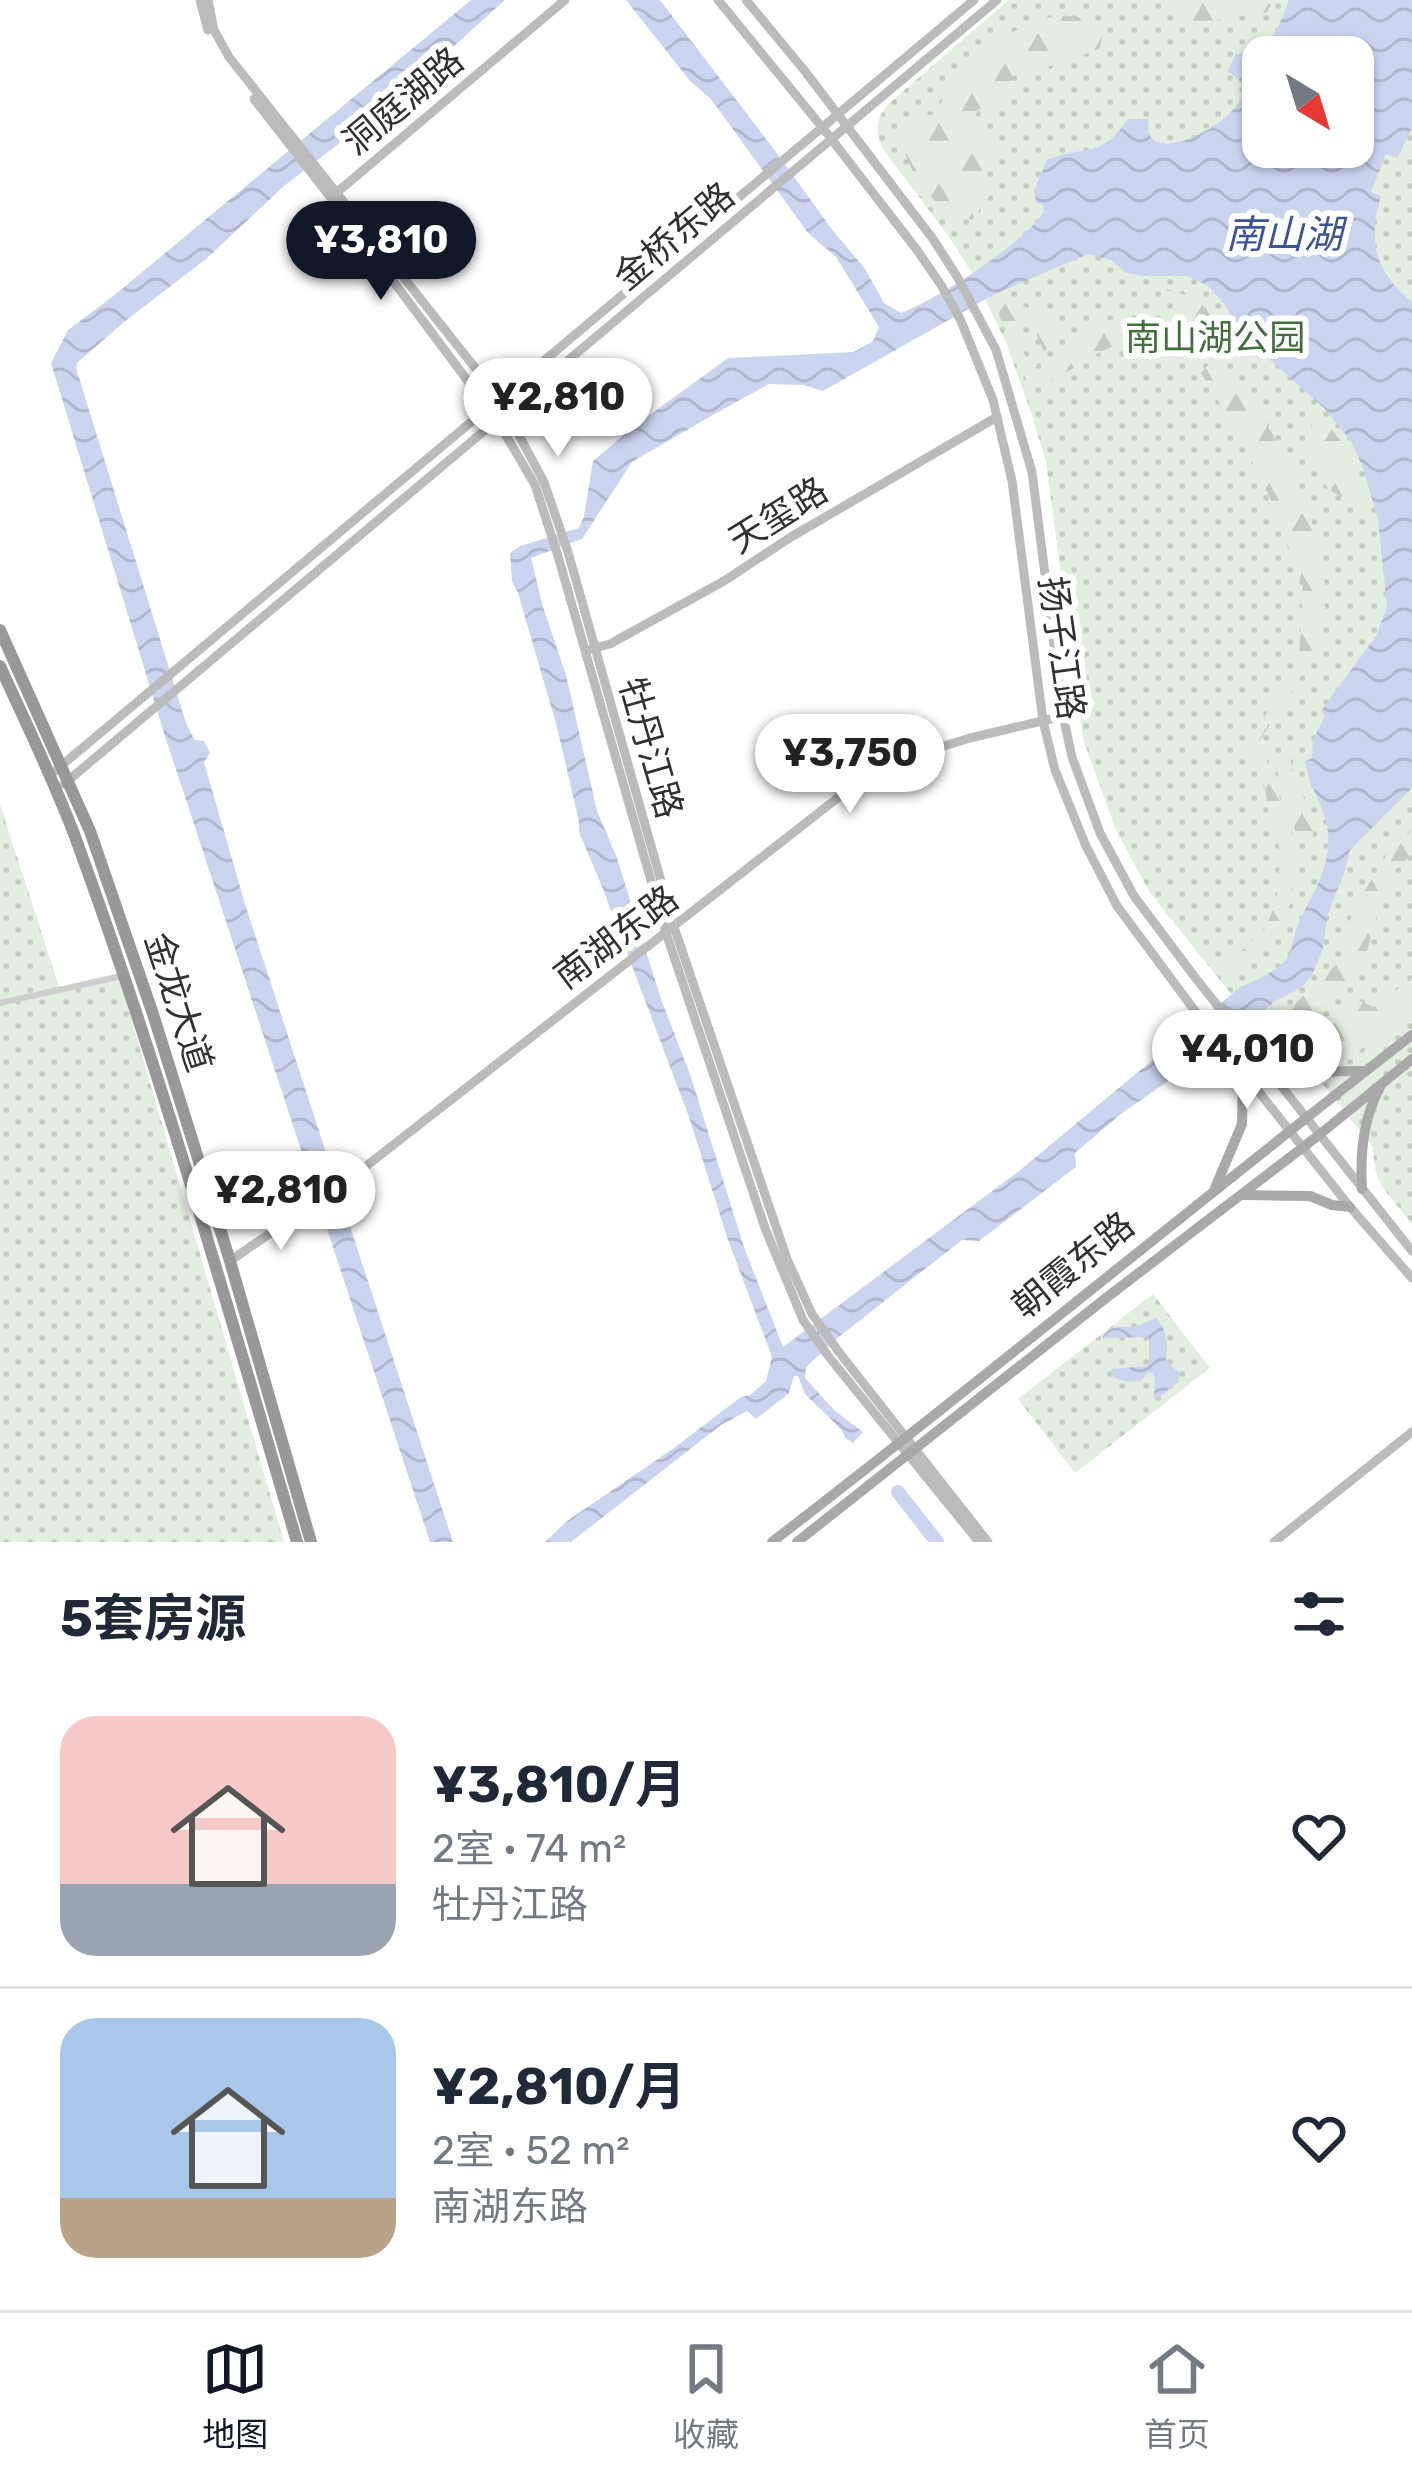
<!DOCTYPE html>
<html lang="zh">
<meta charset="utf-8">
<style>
:root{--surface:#fff;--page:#f2f2f3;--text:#1f2937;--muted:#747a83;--line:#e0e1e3;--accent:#111827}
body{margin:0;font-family:Rubik,"Noto Sans SC",sans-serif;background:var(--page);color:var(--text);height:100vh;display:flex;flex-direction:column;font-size:45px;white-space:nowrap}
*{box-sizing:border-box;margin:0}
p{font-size:39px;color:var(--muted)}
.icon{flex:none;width:66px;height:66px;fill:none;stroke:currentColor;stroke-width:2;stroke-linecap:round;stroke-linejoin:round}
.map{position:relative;height:1542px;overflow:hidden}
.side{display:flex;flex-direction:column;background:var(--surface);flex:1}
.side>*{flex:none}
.needle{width:78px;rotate:142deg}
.fabs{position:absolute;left:1242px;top:36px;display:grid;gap:24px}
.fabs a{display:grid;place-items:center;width:132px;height:132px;border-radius:24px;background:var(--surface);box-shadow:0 3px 9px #0004;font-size:60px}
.price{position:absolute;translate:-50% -102px;padding:0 27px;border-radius:42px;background:#fff;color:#222;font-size:39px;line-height:78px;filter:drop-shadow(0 3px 6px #0008)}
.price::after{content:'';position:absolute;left:50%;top:72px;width:36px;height:27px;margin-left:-18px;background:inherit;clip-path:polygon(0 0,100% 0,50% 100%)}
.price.active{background:var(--accent);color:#fff}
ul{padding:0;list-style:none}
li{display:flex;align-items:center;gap:36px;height:300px;padding:0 60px}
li+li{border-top:3px solid var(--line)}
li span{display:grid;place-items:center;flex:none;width:336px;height:240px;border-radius:36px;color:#555}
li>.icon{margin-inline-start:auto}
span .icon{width:144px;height:144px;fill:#fffc;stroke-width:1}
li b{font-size:51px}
h2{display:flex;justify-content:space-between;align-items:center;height:144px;padding:0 60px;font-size:51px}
.menu{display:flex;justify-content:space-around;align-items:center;height:168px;border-top:3px solid var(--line);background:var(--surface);font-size:33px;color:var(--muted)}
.menu a{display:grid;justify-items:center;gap:6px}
.menu .active{color:var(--accent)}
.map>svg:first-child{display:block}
.grass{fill:url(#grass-dots);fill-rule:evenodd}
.forest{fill:url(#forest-firs)}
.water{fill:url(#water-waves);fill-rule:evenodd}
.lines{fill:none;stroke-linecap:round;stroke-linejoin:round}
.river{stroke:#cbd4ee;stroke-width:14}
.street{stroke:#cecece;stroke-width:6}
.secondary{stroke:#bbb;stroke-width:9}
.primary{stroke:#a9a9a9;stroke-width:10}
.highway{stroke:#989898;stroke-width:12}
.labels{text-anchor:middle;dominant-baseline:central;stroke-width:12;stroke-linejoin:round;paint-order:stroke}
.street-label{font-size:36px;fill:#313131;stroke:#fff}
.park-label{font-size:36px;fill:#426f3c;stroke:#fff}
.water-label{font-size:39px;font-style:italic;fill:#3b5397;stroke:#fff}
</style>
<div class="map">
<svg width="1412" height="1542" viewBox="0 0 1412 1542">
<defs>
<pattern id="grass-dots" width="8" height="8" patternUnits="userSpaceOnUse" patternTransform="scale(3)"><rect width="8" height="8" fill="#e2eedf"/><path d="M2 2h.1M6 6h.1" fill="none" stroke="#c2cdc0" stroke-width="1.8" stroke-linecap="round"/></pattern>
<pattern id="forest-firs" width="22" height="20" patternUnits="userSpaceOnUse" patternTransform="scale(3)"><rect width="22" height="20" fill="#e2eedf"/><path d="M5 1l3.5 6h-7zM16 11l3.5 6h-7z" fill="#c2cdc0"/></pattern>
<pattern id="water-waves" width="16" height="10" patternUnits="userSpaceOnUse" patternTransform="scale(3)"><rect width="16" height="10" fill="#cbd4ee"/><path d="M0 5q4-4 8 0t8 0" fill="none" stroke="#afb6cd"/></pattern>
</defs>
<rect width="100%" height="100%" fill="#fff"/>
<g class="grass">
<path d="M1009,0H1412V1224L1382,1187L1375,1169L1373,1147L1308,1066L1289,1059L1252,1020L1150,893L1116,830L1083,739L1046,463L1032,415L1006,343L973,274L947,234L883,149C874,130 876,120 888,104ZM1263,57H1353V147H1263Z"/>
<path d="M0,804L59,987L118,973L284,1542H0Z"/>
<path d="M1153,1294L1210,1368L1075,1473L1018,1399Z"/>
</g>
<g class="forest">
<path d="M1166,0H1274L1266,13L1220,19L1198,27L1187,25Z"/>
<path d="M1060,15L1094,19L1103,33L1100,48L1067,62L1014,75C1005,92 998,105 977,110L975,121L978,133L992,138L993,154L986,170L989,197L972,220C929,206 914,183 901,140L919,116L937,114C954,61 1008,27 1060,15Z"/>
<path d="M1166,289C1195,295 1212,311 1230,334L1221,346L1181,326Z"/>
<path d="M1014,300C1019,303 1023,307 1028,308C1044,313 1052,309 1063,324L1044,352L1029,318L1012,325L1026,358L1033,356L1037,365L1028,384L996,308L999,301Z"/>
<path d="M1114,319C1142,324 1166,340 1193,351L1187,358C1115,319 1101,361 1040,385L1042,372L1076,333Z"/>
<path d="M1215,357C1270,409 1342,549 1322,626C1312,667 1282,705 1260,740L1297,848L1292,901L1268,949L1226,982L1218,972L1264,930L1274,908L1279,884V847L1269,815L1264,783L1246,749L1299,656L1303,586L1273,504L1242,441L1201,373Z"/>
<path d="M1317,415C1344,439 1361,469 1367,504C1356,500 1337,497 1329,489C1310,472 1303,436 1317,415Z"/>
<path d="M1276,753H1289C1293,782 1318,815 1312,844L1298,837C1287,811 1276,782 1276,753Z"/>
<path d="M1412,830V854L1395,870L1391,892L1377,915L1363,966L1344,988L1319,1010L1273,1044L1261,1030L1295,1004L1343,958L1352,911L1391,848Z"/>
<path d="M1412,978V1011L1374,1041L1344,1060L1322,1040C1324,1019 1342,1011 1359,1001L1374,1007Z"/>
</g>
<g class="water">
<path d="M471,0H505L390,104L284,186L206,259L124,322L78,362L76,368L186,723L195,740L204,741L210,753L204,762L245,904L453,1542H430L164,733L51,363L68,330L112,297Z"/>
<path d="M626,0H660L776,152L831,228L865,269L884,303L901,313C933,302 1029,240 1044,211L1043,205L1037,203L1034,191L1047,160C1086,144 1100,160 1128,119H1149C1135,186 1291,98 1227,72L1236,54C1276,47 1275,34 1289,0H1412V128L1397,158L1386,154L1371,192L1381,196C1367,239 1375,273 1412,302V788L1350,850L1345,870L1328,914L1322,952L1312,975L1301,988L1277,1000L1206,1055L1122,1113L1075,1153L1076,1167L979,1241L962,1240L840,1336L806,1367L805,1378L835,1411L863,1432L853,1443L845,1438L842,1430L805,1394L798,1376H794L789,1393L756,1419L747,1411L721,1425L571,1542H545L567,1521L674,1448L741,1397L750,1395L766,1381L772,1357L727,1237L689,1117L603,889L579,832V822L557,727L518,593L512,581L510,553L520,546L579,528L584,516L593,461L636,425L728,358L854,352L873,341L879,327L836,257L808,233L711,99L690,81ZM1263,57H1353V147H1263ZM1088,254L1111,260L1125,272L1141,276H1187L1207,285L1225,305L1237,330L1325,409L1351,441L1363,468L1378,519L1387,607L1376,636L1321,711L1325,716L1313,740L1312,758L1305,761C1308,786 1326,807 1328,833C1331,866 1313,894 1299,922C1294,933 1293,948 1287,958C1278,972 1253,981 1239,988L1019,1171L783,1347L744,1247L691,1077L661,999L617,858L597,811L566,675L543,607L531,558L582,539L632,462L711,416L769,384L803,385L823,391L993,295Z"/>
<path d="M1156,1318C1167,1328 1168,1346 1166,1360L1180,1374L1178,1382L1158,1398L1154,1397L1155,1379L1152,1373L1149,1372L1140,1381L1126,1382L1114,1377L1111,1369L1149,1366V1337L1102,1338C1112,1321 1124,1330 1140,1325C1145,1323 1150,1320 1156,1318Z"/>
</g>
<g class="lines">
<path class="river" d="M898,1492L937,1542"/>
<path class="street" d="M0,1003L122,976"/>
<g class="secondary">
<path d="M200,0L208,30"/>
<path d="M208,0L214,30L229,57L499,398L544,482L568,552L674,927L787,1259L812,1314L838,1351L988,1542"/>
<path d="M718,0L822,127L917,250L941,285L961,321L993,400L1012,481L1043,721L1055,770L1086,846L1117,906L1198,1015L1350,1207L1412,1278"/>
<path d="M746,0L804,70L933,239L958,278L996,350L1032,472L1063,716L1072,757L1100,833L1134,896L1194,976L1412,1251"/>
<path d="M254,99L331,198L497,420L535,485L558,556L666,933L765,1228L803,1320L829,1357L979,1542"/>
<path d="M335,194L565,0"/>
<path d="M591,649L610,644L724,581L791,537L997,417"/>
<path d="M49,776L974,0"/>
<path d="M64,784L997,0"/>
<path d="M230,1261L356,1174L853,786L892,762L970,738L1063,716"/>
<path d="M1274,1542L1412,1432"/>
</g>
<g class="primary">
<path d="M1253,1051L1301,1072L1364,1071"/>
<path d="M1215,1188L1242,1124L1243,1071"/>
<path d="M1362,1189C1360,1153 1363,1119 1380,1087"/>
<path d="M1244,1195L1310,1196L1332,1205L1350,1207"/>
<path d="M772,1542C988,1376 1197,1202 1412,1035"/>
<path d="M797,1542L1106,1298L1319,1135L1412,1059"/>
</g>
<g class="highway">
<path d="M0,630L90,831L153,1014L230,1261L311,1542"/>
<path d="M0,666C26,724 55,782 77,842C161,1072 228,1308 297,1542"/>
</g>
</g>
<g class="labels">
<g class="street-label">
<text transform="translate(403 101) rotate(-40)">洞庭湖路</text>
<text transform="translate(674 236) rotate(-40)">金桥东路</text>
<text transform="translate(778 515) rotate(-32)">天玺路</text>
<text transform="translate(1062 648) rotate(82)">扬子江路</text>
<text transform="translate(651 748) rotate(74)">牡丹江路</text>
<text transform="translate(616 937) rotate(-37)">南湖东路</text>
<text transform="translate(179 1002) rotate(72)">金龙大道</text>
<text transform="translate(1073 1265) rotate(-39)">朝霞东路</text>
</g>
<g class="park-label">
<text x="1215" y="337">南山湖公园</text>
</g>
<g class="water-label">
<text x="1284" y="235">南山湖</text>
</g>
</g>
</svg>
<div class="fabs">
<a><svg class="needle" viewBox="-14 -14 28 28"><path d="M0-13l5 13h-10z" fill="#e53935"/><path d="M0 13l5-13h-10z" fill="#747a83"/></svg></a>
</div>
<b class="price active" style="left:381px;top:303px">¥3,810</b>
<b class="price" style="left:558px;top:460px">¥2,810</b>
<b class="price" style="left:850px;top:816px">¥3,750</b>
<b class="price" style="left:1247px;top:1112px">¥4,010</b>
<b class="price" style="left:281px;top:1253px">¥2,810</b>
</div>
<section class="side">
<h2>5套房源<svg class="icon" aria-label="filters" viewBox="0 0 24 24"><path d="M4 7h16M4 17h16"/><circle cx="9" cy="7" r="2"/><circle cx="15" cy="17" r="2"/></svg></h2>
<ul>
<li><span style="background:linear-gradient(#f6c9c9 70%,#9aa5b1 0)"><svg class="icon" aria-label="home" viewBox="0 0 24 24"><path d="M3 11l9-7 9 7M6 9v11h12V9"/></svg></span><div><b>¥3,810/月</b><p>2室 · 74 m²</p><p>牡丹江路</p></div><svg class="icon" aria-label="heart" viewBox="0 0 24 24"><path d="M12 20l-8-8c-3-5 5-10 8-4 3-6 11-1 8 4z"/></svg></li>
<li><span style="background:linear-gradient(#a9c7e8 75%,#b9a48a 0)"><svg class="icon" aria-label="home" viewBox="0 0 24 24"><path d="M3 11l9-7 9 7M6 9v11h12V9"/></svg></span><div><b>¥2,810/月</b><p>2室 · 52 m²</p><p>南湖东路</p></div><svg class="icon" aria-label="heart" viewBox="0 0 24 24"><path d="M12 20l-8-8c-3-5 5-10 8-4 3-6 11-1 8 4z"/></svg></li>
</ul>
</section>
<nav class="menu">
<a class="active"><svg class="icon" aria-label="map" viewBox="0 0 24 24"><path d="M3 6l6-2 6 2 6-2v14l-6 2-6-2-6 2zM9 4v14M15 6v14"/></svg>地图</a>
<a><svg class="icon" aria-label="saved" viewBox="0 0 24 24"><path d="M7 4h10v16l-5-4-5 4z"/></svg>收藏</a>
<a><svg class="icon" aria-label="home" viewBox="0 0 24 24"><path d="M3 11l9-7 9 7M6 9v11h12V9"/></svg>首页</a>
</nav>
